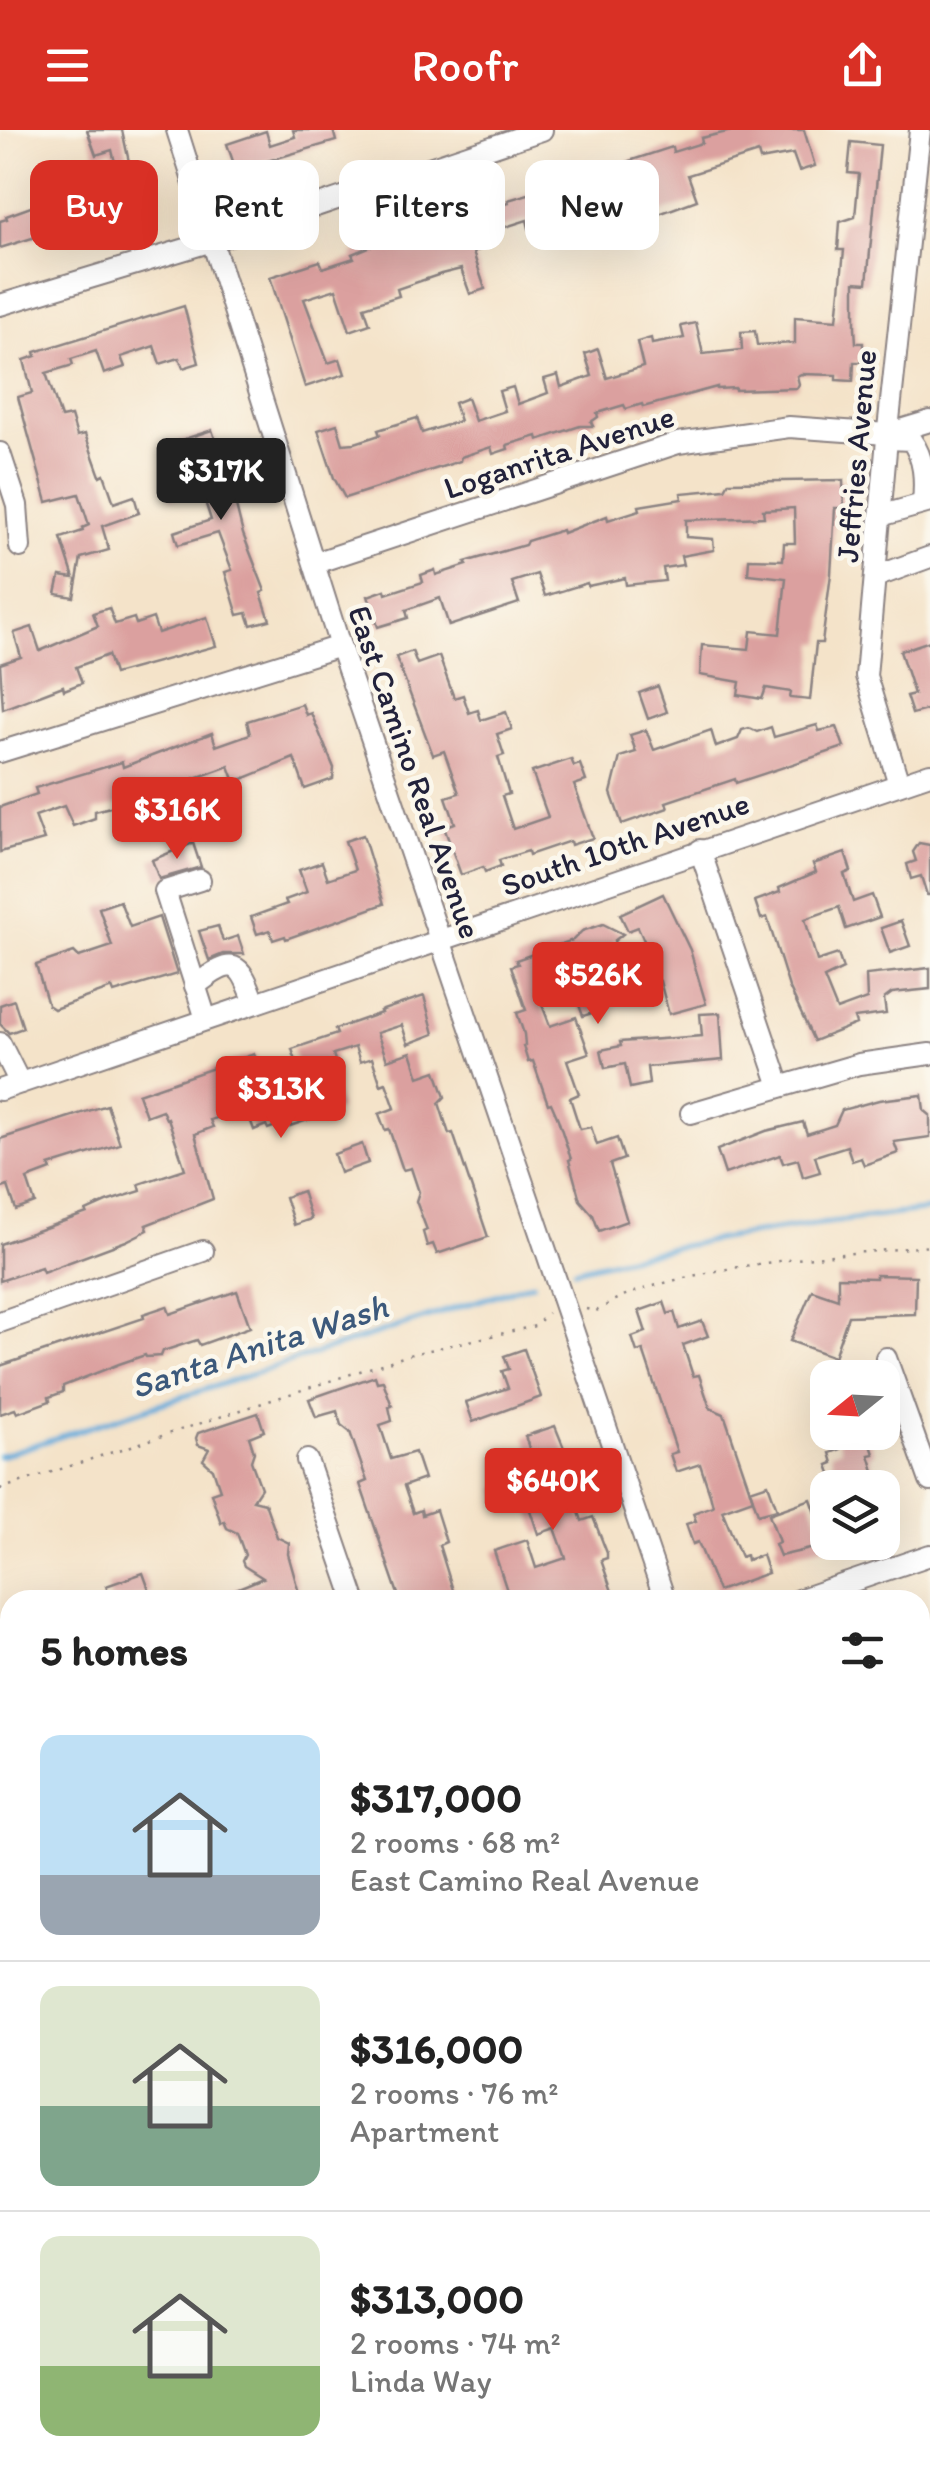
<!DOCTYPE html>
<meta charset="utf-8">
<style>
:root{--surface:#fff;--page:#f6f6f6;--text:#222;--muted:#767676;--line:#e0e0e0;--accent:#d93025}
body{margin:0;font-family:Itim,sans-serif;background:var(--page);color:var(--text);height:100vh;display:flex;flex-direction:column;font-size:38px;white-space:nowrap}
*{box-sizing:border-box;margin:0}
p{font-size:32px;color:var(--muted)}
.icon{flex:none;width:55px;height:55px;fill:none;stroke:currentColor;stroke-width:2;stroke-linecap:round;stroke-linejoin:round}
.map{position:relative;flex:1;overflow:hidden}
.details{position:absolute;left:0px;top:1460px;width:930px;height:892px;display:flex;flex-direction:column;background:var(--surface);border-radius:30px 30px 0 0;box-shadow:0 10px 40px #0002}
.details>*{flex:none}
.top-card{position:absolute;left:30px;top:30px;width:870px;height:90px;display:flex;gap:20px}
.needle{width:65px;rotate:252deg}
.buttons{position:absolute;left:810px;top:1230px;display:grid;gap:20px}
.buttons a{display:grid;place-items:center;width:90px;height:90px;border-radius:20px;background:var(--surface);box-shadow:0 10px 40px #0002;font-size:50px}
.price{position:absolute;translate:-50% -85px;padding:0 22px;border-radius:10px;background:var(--accent);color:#fff;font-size:32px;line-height:65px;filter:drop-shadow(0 2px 5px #0008)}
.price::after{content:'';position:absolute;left:50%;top:60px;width:30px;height:22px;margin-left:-15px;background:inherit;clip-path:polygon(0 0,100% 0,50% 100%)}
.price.active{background:#222;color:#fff}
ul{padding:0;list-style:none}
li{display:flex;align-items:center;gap:30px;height:250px;padding:0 40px}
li+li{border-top:2px solid var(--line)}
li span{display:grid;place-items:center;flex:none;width:280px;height:200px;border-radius:20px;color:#555}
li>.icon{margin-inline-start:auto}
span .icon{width:120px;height:120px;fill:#fffc;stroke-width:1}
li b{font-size:42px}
h2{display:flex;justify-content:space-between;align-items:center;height:120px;padding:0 40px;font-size:42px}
.pill{padding:0 35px;border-radius:20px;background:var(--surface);box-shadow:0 10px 40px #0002;font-size:35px;line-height:90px}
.pill.active{background:var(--accent);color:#fff}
header{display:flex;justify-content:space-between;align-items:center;height:130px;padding:0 40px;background:var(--accent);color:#fff;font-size:45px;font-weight:600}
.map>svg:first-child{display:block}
.built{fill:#f5d2c2}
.green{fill:#91d791;stroke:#5a7c66;stroke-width:2.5}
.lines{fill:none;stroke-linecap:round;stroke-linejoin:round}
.stream{stroke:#64abdb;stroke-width:5}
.building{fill:#dba09f}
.minor-casing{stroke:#8b8282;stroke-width:24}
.path{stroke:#8b8282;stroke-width:2.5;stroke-dasharray:2.5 8;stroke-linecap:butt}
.minor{stroke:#fff;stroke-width:20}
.labels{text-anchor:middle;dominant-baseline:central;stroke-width:9;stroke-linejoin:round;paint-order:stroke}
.street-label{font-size:32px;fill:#22223b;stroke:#fbf7ec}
.water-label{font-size:35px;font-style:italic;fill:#3c597b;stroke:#fbf7ec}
</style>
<header><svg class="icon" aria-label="menu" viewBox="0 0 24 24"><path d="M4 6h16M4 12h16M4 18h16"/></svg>Roofr<svg class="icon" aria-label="share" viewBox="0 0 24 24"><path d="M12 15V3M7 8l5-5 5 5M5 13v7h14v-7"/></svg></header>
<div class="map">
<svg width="930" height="2352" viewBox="0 0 930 2352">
<rect width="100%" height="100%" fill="#fbf7ec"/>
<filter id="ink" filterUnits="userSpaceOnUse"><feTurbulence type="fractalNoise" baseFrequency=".01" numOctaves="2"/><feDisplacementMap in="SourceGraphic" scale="20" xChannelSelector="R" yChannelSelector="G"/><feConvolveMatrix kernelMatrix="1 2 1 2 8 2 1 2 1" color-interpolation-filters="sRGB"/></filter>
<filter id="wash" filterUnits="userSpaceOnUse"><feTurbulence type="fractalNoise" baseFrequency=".0048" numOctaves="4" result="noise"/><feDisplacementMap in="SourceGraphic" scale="40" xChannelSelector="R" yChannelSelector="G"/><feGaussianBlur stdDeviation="2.25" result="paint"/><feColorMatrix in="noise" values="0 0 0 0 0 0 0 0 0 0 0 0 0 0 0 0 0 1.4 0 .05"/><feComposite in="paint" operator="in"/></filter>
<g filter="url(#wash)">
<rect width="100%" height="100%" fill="#f4e3c9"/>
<path class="built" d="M10,1955V2314L0,2317V1959Z"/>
<path class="green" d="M274,2343H467L438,2352H278Z"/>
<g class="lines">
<g class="stream">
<path d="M574,1140C691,1110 810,1094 930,1080"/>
<path d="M0,1326L533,1153"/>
</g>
</g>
<g id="blocks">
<g class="building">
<path d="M87,0H122L131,41L142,38L153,72L115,84L110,70L82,80L85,88L67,94L68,97L0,118V91L7,89L6,86L42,73L38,63L56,57L59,68L119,49L112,20L96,25Z"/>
<path d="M293,0H333L336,11L236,40L227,14L266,1L270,15L295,7Z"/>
<path d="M736,0H804L815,36L799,41L793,24L760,30L758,23L688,45L697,70L648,88L636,56L589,71L591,76L569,83L575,104L559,108L556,98L531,106L527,90L496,100L498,107L487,111L489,117L473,122L485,159L470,164L461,139L441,144L397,159L399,166L364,177L370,194L350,201L336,159L304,169L328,233L340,229L345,244L305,257L270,147L320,131L323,138L354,128L352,124L388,109L437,93L439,98L464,90L462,84L509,73L508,70L630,34L629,31L672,17L673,22L702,13L701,8Z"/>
<path d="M851,12L880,15L867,153L855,152V198L856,213H863V232H854L853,251L836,250V245L801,244L797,246L799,254L797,258L735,260V258L717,259V257L643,277L642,274L626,279L624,275L597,283L598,287L591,292L593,296H580L538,310L537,306L507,315L508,319L493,324L491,317L461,327L460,331L345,368L334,348L318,300L337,294L343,314L355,313L380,305L378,300L417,288L422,303L460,291L454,273L467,268L475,291L505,281L499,261L513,257L518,274L548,263L544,249L558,245L561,257L592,246L585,224L598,219L607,248L643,237L637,212L651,208L652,214L684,208L681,196L696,193L703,224L742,220L741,202L755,201L757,215L795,213V187L837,190L844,120H838L840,92L855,87L859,44L848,43Z"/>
<path d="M184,176L199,233L183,238L179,228L160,234L154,216L121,227L125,237L104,244L96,221L71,229L73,235L46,243L61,288L71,286L77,306L85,304L100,346L104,344L114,373L134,366L139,383L102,396L109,420L81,428L74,467L56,464L60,446L74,448L61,408L83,401L82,398L89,395L79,364L47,372L18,267L32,263L24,230L36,226L35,222Z"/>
<path d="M212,300L222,329L216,331L226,361L233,364L243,404L265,461L261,463L270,490L251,495L247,483L238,485L225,442L232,440L218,403L178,415L174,402L211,390L201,359L171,369L167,355L191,347L178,311Z"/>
<path d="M843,350L844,378H835L831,444L822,513H816L810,570L790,568L791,562L766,558L762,569L738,565L740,552L700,545L702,515L749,519L751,501L780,504L786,448L748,444L749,429L783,430L784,413H795L794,378L763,380L764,387L686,390V407L713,409L714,420L681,426L683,435L663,438L665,451L626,455L625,448L588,456L587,453L545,466L537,444L512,452L519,473L449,496L440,468L406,480L408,488L378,497L368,466L385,460L386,464L423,452L421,445L435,440L436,445L467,435L465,432L525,415L527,411L562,400L563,403L607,386L608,390L640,380L639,376L682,369L681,363L725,359L729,352Z"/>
<path d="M109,478L115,494L134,488L136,494L153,488L158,503L207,487L216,516L114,544L108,525L76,537L82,553L64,560L63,556L3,579L0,534L21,527L14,503L32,497L40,521L98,496L93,483Z"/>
<path d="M930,511V579L912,584L906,566L914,564L900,521Z"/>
<path d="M412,521L417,534L439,526L454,568L463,565L469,583L478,580L481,590L506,582L512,599L497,604L504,625L498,627L509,664L502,666L513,699L548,687L532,642L571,629L574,636L580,634L586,651L574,655L593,708L571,715L570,711L529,725L528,721L499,730L501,736L485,742L483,737L461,745L444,697L455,693L446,667L459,663L444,621L433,625L396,527Z"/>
<path d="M658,556L667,582L648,589L639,563Z"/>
<path d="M302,574L306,585L311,583L334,638L333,649L305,659L294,628L235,652L229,636L190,650L174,660L95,681V688L73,696L64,676L35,686L44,710L0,722V677L37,664L35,658L122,632L123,637L212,603L216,616L250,604L247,591Z"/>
<path d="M817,595L819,601L837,597L844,617L736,653L735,649L666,672L668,678L622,694L611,663L620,627L636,622L630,605L646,600L654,620L711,600L716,617L738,609L742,600L749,598L757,602L771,597L774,607Z"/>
<path d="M363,705L384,774L286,809L285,806L273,810L270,800L257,804L251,787L287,774L285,770L307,762L299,740L322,732L328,749L355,740L345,711Z"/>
<path d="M193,713L201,737L159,749L152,730Z"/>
<path d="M919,713L930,715V765H927L921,746L911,749L907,734L916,731L913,722Z"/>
<path d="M845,723L851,741L844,744L853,772L872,765L880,787L846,799L839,777L805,789L817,831L838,824L843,839L824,848L837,880L867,869L866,845L930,838V859L892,863L884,869L886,884L854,888L856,894L814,911L789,857L767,787L761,789L755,771L780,762L779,758L816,742L813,734Z"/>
<path d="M663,764L690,820L706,874L669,884L660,851L596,873L599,881L583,886L571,853L538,864L550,896L576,887L589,923L567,930L579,964L570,968L580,999L591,997L597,1015L617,1008L624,1029L610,1034L627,1091L599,1101L593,1085L580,1070L569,1030L571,1029L558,989L551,973L548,974L533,931L528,932L523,916L525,915L524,904L517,883L526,880L511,836L518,834L516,830L573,810L582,801L603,794L623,804L614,811L623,841L653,831L638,797L628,801L620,784Z"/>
<path d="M120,771L130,797L159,787L177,844L114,863L112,858L54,879L48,875L36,835L74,822L79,827L112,816L99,778Z"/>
<path d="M901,791L910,816L890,823L881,798Z"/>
<path d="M218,796L223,811L238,806L244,824H223L209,830L199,801Z"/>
<path d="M424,866L434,904L408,914L402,895L377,903L387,930L411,922L419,947L436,941L445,967L439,973L449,1004L453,1003L488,1107L437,1124L433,1114L427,1116L423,1102L427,1100L416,1071L419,1062L411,1038L403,1040L389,999L385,1000L379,984L395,978L386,953L381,955L372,928L360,932L355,917L333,924L338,940L328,943L340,979L290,996L289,991L268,999L266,995L254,1000L246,978L210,990L213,997L195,1004L213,1069L146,1095L148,1100L126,1111L43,1142L41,1137L0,1151V1114L87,1083L86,1081L106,1072L141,1061L139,1054L185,1039L168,988L166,989L162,980L146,986L138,964L254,924L263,945L297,934L292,919L337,904L335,899L381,883L380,881Z"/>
<path d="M14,870L23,898L9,903L0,894V875Z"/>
<path d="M720,883L723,930L647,937L649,954L630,958L625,934L605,938L601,920L621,916L620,912L702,906L700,884Z"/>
<path d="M922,965L924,980L930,985V1007L894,1012L898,1023L864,1035L861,1028L852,1031L847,1016L815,1026L820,1042L803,1047L798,1029L783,1033L780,1025L725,1044L717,1020L766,1001L803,992L807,1004L835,995L842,980L879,970Z"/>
<path d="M107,975L120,1014L49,1036L51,1040L27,1049L35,1073L16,1080L8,1056L0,1059V1009Z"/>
<path d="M362,1014L368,1033L340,1043L334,1024Z"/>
<path d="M302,1061L311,1089L294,1095L285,1067Z"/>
<path d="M876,1145L916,1146L915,1184L848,1186L834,1227L790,1211L812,1160L838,1169V1147L876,1148Z"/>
<path d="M237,1161L250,1197L200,1215L197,1210L163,1221L161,1226L146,1227L145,1225L119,1234L63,1256V1262L49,1267L50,1271L17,1283L15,1279L0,1284V1236L144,1188L143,1184L167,1176L170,1184Z"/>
<path d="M664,1172L668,1184L674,1182L679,1199L702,1191L708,1206L683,1215L693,1246L699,1245L710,1278L724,1284L753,1369L722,1380L741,1427L746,1425L747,1430L762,1425L768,1443L718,1461L698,1412L693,1414L686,1394L696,1391L693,1383L713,1376L710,1364L700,1334L676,1342L670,1324L677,1322L643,1220L637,1222L632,1207L646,1202L639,1181Z"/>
<path d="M524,1219L541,1267L473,1292L466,1272L508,1258L502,1241L509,1239L504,1226Z"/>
<path d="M375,1246L377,1252L383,1251L392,1276L389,1277L392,1291L380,1295L391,1329L415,1322L424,1349L404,1356L413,1383L421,1380L422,1385L436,1380L446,1412L439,1415L456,1470H400L360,1354L367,1351L350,1302L341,1295L337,1281L316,1287L314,1282L309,1269Z"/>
<path d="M258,1283L264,1301L249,1307L254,1322L251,1331L261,1358L253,1370L265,1373L277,1407L289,1413L288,1424L301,1470H209L263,1448L244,1436L242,1431L245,1425L237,1403L227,1398L224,1391L221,1393L211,1363L220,1360L213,1339L203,1330L209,1319L198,1315L196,1308L198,1303Z"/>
<path d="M555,1296L568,1328L561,1330L582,1391L593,1387L607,1423V1428L601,1430L615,1470H510L494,1421L527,1410L536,1438L566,1428L555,1398L538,1404L528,1374L522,1376L521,1372L503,1378L496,1359L538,1345L525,1306Z"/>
<path d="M841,1302H867L874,1324L869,1325L874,1341L835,1354L828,1335L833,1333L830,1323L841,1319L837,1308L843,1306Z"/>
<path d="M768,1354L777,1379L758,1384L750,1360Z"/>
<path d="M811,1369L827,1415L780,1426L775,1414L779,1412L769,1384Z"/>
<path d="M143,1443L150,1462L127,1470H111L106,1456Z"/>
</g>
</g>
</g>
<g filter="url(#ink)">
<use href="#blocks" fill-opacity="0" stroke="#8b8282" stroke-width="2.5"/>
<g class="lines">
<g class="minor-casing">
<g id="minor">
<path d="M177,0L340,516L665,1470"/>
<path d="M0,175L209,112L542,0"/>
<path d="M889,309L911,310C925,329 925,350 923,373"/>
<path d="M0,323L17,375L20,417"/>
<path d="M880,386L930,372"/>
<path d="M315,433L678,313L789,297L887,304L930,291"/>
<path d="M875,447L930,427"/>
<path d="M0,622L340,516"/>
<path d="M899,654L866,546L887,309L920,0"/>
<path d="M700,720L780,956"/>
<path d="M200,750L165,761L206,889"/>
<path d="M195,856C234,825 240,831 255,873"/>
<path d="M0,913L20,953"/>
<path d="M0,960L930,644"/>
<path d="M691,983L859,934L930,924"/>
<path d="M0,1192L203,1121"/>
<path d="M886,1228L930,1351"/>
<path d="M307,1330L355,1470"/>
<path d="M798,1470L930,1425"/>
<path d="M0,1744L10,1741"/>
<path d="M920,2214L930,2244"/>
<path d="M400,2352L420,2345L422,2352"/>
<path d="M507,2352L536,2342"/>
<path d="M732,2352L736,2342"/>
</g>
</g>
<g class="path">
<path d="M586,1179L596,1181C605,1177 613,1170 623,1166C721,1131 828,1126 930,1116"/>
<path d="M0,1359L412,1224L535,1196L548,1183"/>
</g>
<use href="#minor" class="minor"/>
</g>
</g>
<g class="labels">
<g class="street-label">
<text transform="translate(559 322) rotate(-18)">Loganrita Avenue</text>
<text transform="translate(856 326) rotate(-85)">Jeffries Avenue</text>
<text transform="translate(415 642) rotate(71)">East Camino Real Avenue</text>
<text transform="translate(625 714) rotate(-19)">South 10th Avenue</text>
</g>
<g class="water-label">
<text transform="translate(259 1216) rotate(-18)">Santa Anita Wash</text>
</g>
</g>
</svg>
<div class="buttons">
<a><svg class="needle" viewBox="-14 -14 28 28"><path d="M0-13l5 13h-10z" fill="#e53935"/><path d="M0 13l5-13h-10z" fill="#767676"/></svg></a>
<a><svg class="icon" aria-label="layers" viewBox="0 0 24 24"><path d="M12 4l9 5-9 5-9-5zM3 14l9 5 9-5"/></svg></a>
</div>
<b class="price active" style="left:221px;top:393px">$317K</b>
<b class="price" style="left:177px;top:732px">$316K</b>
<b class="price" style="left:598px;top:897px">$526K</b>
<b class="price" style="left:281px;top:1011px">$313K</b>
<b class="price" style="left:553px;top:1403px">$640K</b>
<div class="top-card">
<a class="pill active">Buy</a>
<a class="pill">Rent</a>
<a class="pill">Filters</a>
<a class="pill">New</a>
</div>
<section class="details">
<h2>5 homes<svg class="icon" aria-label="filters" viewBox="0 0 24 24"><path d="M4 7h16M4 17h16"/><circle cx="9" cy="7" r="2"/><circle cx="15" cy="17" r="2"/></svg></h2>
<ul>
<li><span style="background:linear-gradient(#bfe0f5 70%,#9aa5b1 0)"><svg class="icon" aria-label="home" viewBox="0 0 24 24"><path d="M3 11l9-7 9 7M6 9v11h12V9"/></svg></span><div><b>$317,000</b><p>2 rooms · 68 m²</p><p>East Camino Real Avenue</p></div></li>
<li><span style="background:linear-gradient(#dfe7d0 60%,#7fa58c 0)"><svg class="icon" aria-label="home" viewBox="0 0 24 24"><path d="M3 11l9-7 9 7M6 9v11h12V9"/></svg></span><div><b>$316,000</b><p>2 rooms · 76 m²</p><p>Apartment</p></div></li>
<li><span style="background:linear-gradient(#dfe7d0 65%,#8fb573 0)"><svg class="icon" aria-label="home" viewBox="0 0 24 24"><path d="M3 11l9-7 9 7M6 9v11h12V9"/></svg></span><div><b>$313,000</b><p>2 rooms · 74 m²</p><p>Linda Way</p></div></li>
</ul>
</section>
</div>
